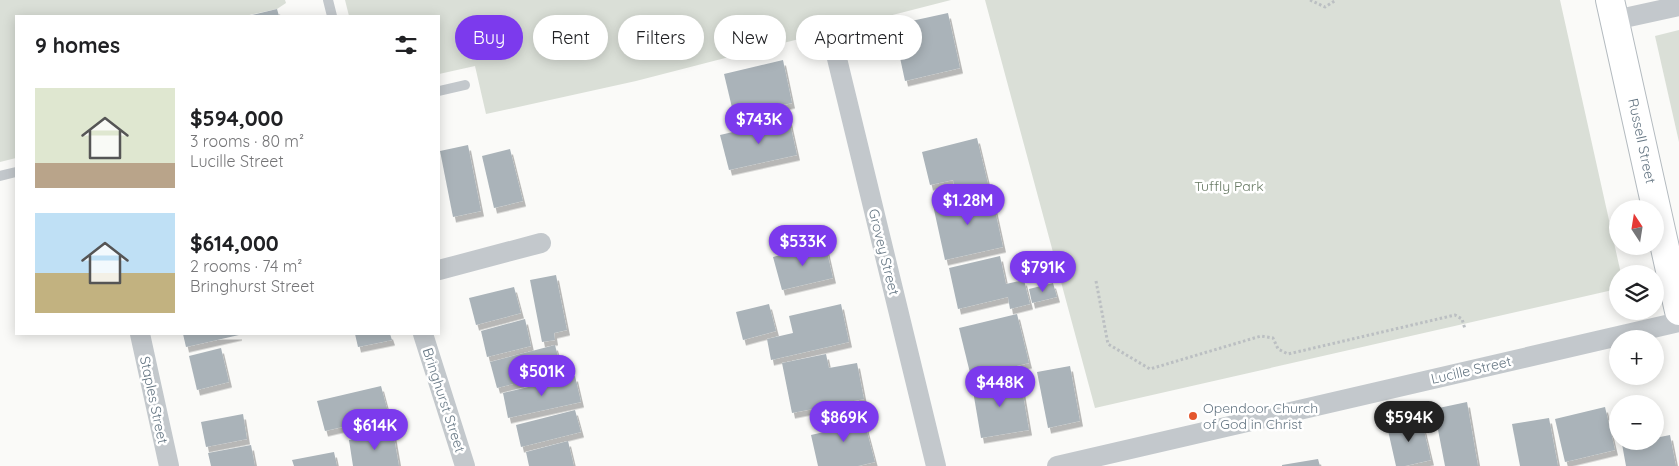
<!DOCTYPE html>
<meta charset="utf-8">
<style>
:root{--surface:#fff;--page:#f2f2f2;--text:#202124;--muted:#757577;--accent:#7c3aed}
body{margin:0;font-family:Quicksand,sans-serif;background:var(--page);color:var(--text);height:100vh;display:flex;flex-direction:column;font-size:19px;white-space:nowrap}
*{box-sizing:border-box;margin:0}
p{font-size:16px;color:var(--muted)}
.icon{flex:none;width:28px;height:28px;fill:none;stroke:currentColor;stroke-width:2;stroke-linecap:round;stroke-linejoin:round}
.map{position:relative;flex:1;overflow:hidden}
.drawer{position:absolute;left:15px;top:15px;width:425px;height:320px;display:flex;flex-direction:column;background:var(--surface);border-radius:0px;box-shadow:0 2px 12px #0003}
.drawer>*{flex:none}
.banner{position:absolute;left:455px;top:15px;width:475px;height:45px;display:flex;gap:10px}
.needle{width:32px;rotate:348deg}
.controls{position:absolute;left:1609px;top:200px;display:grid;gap:10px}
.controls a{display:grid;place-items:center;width:55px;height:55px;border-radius:50%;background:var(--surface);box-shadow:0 2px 12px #0003;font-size:25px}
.price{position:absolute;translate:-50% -42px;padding:0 11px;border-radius:18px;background:var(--accent);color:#fff;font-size:16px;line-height:32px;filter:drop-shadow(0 1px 2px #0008)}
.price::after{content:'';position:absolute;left:50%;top:30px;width:15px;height:11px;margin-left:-8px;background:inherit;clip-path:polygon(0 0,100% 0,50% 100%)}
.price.current{background:#222;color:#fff}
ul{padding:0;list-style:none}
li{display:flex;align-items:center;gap:15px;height:125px;padding:0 20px}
li span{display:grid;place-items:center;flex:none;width:140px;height:100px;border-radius:0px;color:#555}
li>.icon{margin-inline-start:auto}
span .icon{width:60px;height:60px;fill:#fffc;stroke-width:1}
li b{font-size:21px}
h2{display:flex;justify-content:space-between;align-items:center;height:60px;padding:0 20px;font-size:21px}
.tag{padding:0 18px;border-radius:22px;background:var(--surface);box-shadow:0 2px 12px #0003;font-size:18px;line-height:45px}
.tag.current{background:var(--accent);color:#fff}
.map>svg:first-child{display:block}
.green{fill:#dadfd7}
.building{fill:#aab3b9;filter:url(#shadow)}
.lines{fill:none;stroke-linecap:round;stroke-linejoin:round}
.secondary-casing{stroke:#b3babf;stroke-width:30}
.path{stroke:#bbbfc2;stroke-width:3;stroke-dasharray:2.5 2.5;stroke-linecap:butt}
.lane{stroke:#c3c8cc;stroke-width:10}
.street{stroke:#c3c8cc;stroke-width:20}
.secondary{stroke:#fff;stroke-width:28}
.poi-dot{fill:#e4572e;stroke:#fff;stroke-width:2}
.labels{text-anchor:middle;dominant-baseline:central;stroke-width:5;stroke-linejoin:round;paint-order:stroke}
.street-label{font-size:14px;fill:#657683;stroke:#fff}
.park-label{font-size:14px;fill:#687a64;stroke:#fff}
.poi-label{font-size:14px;fill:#657683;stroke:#fff;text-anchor:start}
</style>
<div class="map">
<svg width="1679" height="466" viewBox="0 0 1679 466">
<defs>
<filter id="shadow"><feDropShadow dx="3" dy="5.5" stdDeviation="0" flood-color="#0004"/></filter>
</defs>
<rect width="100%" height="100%" fill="#fafaf8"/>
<g class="green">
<path d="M0,0H285L286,3L277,9L245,16H16V158L0,162Z"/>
<path d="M345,0H951L636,81L486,114L475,66L439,74V16H349Z"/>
<path d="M985,0H1560L1621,274H1618L1617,289L1095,408Z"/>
<path d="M1679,30V142L1655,36Z"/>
</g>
<g class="building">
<path d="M277,9L279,16H248Z"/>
<path d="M948,13L960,68L905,81L893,25Z"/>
<path d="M783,60L792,103L734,116L724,74Z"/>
<path d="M789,119L797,155L729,170L720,135Z"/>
<path d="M977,138L989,188L957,196L953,180L930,185L922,152Z"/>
<path d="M468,145L481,211L453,217L440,151Z"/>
<path d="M510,149L523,201L494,208L482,156Z"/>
<path d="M991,192L1003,247L945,260L933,205Z"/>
<path d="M825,243L833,278L782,290L773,257Z"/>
<path d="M1000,256L1006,284L1024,280L1030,304L1010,309L1008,297L958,309L949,268Z"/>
<path d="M556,275L567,330L554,333L555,340L542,342L530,280Z"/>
<path d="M1053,283L1057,297L1032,303L1029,289Z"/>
<path d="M514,287L521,313L476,325L469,298Z"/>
<path d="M769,304L776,331L743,340L736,312Z"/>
<path d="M841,304L849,342L771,360L767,339L793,333L789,316Z"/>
<path d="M1017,314L1029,363L971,377L959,328Z"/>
<path d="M525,319L531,346L487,357L481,331Z"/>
<path d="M183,334H239V335L186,347Z"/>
<path d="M355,334H390L392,340L358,347Z"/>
<path d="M555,345L562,372L497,388L490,362Z"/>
<path d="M221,348L229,382L197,390L189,356Z"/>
<path d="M826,354L829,368L857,363L864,399L792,413L782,363Z"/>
<path d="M1070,366L1080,421L1048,428L1037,372Z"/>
<path d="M575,376L581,402L508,418L503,393Z"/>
<path d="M1020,377L1029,430L981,438L972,385Z"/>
<path d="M381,386L389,416L325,431L317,401Z"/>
<path d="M1467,402L1478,466H1445L1434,409Z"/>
<path d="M1605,407L1615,450L1565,462L1555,419Z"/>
<path d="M861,409L875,462L858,466H818L811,435L837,429L834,416Z"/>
<path d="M575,410L581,432L521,447L516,425Z"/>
<path d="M243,414L247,439L206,447L201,422Z"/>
<path d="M1421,418L1431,460L1405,466H1396L1387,426Z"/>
<path d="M1549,418L1558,466H1520L1512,424Z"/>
<path d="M393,432L399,466H353L349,440Z"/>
<path d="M1670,435L1676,466H1626L1622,444L1638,441H1655V438Z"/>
<path d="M568,441L574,466H529L526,452Z"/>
<path d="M251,445L255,466H211L208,453Z"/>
<path d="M334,452L337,466H294L292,460Z"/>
<path d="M1318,459L1320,466H1282V465Z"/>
</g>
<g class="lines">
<g class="secondary-casing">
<path id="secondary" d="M1610,0L1679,311"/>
</g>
<g class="path">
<path d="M1310,0L1325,7L1336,0"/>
<path d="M1096,281L1108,344L1150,369L1261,336L1273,338L1278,349L1288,354L1455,315L1462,319L1465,329"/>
</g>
<g class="lane">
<path d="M328,0L332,16"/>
<path d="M439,91L465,85"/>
<path d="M0,176L16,172"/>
</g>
<g class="street">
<path d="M1615,20L1679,6"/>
<path d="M832,38L936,466"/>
<path d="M439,270L541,243"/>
<path d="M140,334L169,466"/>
<path d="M423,334L465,466"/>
<path d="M1057,466L1679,322"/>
</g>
<use href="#secondary" class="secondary"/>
</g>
<circle class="poi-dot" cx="1193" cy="416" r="5"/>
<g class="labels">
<g class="street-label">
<text transform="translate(1642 141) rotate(78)">Russell Street</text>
<text transform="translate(884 252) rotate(76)">Grovey Street</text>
<text transform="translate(1471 370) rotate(-13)">Lucille Street</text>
<text transform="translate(154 400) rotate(78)">Staples Street</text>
<text transform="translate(444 400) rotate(72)">Bringhurst Street</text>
</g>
<g class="park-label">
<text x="1229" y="186">Tuffly Park</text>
</g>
<g class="poi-label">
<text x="1203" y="408">Opendoor Church<tspan x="1203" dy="16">of God in Christ</tspan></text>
</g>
</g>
</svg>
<div class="controls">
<a><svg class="needle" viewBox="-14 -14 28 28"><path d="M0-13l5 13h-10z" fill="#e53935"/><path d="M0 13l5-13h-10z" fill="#757577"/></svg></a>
<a><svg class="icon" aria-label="layers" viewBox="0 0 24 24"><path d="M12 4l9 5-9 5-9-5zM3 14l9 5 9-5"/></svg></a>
<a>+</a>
<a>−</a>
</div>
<b class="price" style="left:759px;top:145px">$743K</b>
<b class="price" style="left:968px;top:226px">$1.28M</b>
<b class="price" style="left:803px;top:267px">$533K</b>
<b class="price" style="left:1043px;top:293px">$791K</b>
<b class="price" style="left:542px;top:397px">$501K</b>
<b class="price" style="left:1000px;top:408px">$448K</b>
<b class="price" style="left:844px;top:443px">$869K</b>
<b class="price current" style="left:1409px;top:443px">$594K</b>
<b class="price" style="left:375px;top:451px">$614K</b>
<div class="banner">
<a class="tag current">Buy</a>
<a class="tag">Rent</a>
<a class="tag">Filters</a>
<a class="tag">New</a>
<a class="tag">Apartment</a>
</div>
<section class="drawer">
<h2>9 homes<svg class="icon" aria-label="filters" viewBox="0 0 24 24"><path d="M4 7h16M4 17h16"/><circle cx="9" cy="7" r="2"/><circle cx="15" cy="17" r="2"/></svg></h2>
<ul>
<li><span style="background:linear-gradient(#dfe7d0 75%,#b9a48a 0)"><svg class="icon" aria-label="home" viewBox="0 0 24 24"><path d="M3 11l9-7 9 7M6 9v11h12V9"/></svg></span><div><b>$594,000</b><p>3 rooms · 80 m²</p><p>Lucille Street</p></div></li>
<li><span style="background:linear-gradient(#bfe0f5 60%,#c2b280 0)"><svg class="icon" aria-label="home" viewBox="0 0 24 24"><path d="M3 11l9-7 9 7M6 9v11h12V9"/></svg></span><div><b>$614,000</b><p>2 rooms · 74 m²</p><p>Bringhurst Street</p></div></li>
</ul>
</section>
</div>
